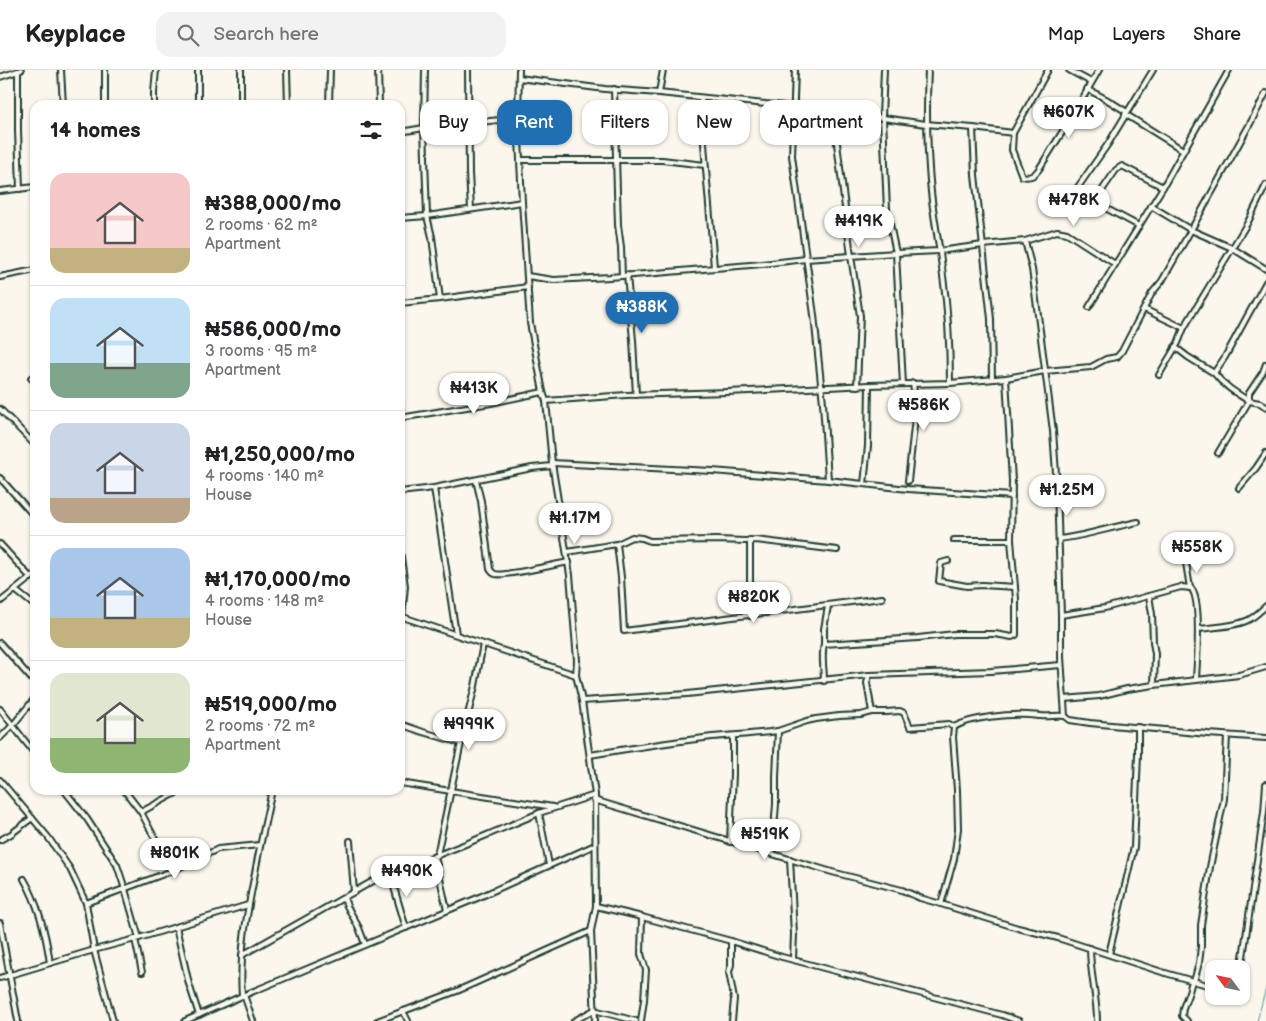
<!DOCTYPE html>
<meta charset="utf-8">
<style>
:root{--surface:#fff;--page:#f2f2f2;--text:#202124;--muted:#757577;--line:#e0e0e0;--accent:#1f6fb2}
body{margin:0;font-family:"Balsamiq Sans",sans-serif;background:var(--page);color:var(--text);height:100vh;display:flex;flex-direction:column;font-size:19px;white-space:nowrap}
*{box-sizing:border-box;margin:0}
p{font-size:16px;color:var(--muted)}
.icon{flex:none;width:28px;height:28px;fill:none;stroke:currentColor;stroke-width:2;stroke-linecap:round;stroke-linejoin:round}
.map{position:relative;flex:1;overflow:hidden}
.panel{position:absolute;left:30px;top:30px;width:375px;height:695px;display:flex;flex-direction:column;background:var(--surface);border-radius:15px;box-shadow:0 1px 4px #0004}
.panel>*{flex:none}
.top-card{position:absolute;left:420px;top:30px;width:475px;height:45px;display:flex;gap:10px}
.needle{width:32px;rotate:303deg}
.controls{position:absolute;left:1205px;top:890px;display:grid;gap:10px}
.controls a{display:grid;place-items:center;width:45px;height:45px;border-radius:10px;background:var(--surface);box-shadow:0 1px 4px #0004;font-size:25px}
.price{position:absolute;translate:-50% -42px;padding:0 11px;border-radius:18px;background:#fff;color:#222;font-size:16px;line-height:32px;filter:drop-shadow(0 1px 2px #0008)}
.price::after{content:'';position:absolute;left:50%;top:30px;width:15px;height:11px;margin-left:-8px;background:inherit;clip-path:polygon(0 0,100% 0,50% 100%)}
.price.on{background:var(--accent);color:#fff}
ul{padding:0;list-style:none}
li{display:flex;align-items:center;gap:15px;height:125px;padding:0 20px}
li+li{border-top:1px solid var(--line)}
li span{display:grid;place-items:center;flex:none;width:140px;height:100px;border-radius:15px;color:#555}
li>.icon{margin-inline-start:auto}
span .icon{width:60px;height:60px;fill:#fffc;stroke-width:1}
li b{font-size:21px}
h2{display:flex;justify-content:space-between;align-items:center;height:60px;padding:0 20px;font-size:21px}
.chip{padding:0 18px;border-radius:15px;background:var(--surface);box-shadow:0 1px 4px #0004;font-size:18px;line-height:45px}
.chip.on{background:var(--accent);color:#fff}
header{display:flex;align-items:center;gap:30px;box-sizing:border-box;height:70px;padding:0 25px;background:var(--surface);border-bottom:1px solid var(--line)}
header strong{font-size:24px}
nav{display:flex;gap:28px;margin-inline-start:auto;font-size:18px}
.search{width:350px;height:45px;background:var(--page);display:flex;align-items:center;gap:12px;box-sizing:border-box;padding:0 18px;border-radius:15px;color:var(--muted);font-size:19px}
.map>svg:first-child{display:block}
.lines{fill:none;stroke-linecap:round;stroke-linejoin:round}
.stream{stroke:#579397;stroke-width:1}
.minor-casing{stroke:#1f3d34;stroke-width:8}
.minor{stroke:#fbf7ec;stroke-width:4}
</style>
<header>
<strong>Keyplace</strong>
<div class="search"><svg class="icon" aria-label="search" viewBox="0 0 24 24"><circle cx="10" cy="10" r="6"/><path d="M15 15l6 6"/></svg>Search here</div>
<nav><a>Map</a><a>Layers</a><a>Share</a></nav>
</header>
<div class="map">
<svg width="1266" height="951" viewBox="0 0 1266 951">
<rect width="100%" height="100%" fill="#fbf7ec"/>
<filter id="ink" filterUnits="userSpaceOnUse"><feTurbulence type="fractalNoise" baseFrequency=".02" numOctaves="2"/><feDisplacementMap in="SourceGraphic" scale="10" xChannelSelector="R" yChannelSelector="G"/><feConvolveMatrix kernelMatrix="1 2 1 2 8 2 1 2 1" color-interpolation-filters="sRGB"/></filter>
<g filter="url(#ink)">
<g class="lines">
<path class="stream" d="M1257,951L1266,918"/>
<g class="minor-casing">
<g id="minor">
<path d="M61,0L63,35"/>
<path d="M287,0L288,35"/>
<path d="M378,0L379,35"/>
<path d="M425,0L424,58L427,146L432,167L440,229"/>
<path d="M468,0L469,103L471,139"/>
<path d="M519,0L518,48L522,132L530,253L543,322L546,331L552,393L570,505L577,590L576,605L582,631L595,725L596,836L591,861L595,951"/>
<path d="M663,0L659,23L833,41L926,54L973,58L1013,63L1012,80L1022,106C1030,108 1034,106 1039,99L1073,45L1099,0"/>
<path d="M795,0L792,86L814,245L823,333L828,410"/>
<path d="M928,0C926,41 927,82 931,122C934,150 940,178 943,206C948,241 950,277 950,313"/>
<path d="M1069,0L1091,12"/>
<path d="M18,2V60L20,119"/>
<path d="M0,7L21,0"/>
<path d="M519,8L605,19L659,23"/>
<path d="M614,19L618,155L621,177L622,206"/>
<path d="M1087,19L1106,29L1127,42"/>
<path d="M701,28C704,85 710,141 714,198"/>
<path d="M105,35V0"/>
<path d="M154,35V22L156,0"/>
<path d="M198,35V0"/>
<path d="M241,35V0"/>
<path d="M329,35L330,0"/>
<path d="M833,41L851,186L860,246L857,316"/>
<path d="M1125,44L1183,80"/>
<path d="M882,47L884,0"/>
<path d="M883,48L887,140L896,183L903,314"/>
<path d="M973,58L975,105L991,249L992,309"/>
<path d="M400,62L424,58L518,48"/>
<path d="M1013,63L1048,0"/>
<path d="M520,90H662L705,95"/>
<path d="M0,121L35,117"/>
<path d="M1094,132L1116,100L1122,96L1163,117"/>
<path d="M1151,136L1191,160L1232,178L1266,199"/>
<path d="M400,148L427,146L522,132"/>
<path d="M1139,156L1081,125L1077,122L1078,117L1108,74L1153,0"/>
<path d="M1025,171L1032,199L1053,361L1057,418L1061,545V587L1065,646L1070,650L1090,653L1208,664L1266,668"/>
<path d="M627,205L633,270L636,325"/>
<path d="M527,206L554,210L610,207L762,194L806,189L896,183L939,181L983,175L1025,171L1057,161L1067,163L1115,194"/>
<path d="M0,207L35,200"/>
<path d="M400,233L440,229L528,217"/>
<path d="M1089,237L1163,117L1229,0"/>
<path d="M1144,239L1184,258"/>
<path d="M1175,277L1188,287L1214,303L1225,287L1266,212"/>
<path d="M1214,303C1224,316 1236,323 1249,331V323L1263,302L1266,294"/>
<path d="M1159,305L1178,273L1184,258L1248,152L1266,115"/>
<path d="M31,308L35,312"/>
<path d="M546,331L626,325L728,322L869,315L950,313L1006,308L1045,301L1091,297L1106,289L1117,287L1122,281L1152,223L1162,211L1191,160L1251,52L1266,23"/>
<path d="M400,334L401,347"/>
<path d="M0,339L35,375"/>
<path d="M400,348L491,333L543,322"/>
<path d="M1218,383L1249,331L1260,333L1266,337"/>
<path d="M552,393L712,401L828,410L908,419L1012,426"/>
<path d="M0,408L35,447"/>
<path d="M476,410L481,431L490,499C492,502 492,503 495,504C504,507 556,494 569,492"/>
<path d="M908,411L916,339L913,313"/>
<path d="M864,414L868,376L869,315"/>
<path d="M434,418L456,564"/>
<path d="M1239,418L1256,398L1266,383"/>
<path d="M400,422L434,418L532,398L552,396"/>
<path d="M1059,469C1086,466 1111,457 1138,452"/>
<path d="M954,470H1011"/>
<path d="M0,474L31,508"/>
<path d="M617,474L621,507L624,561L882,528"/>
<path d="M400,480L405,516L402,547"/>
<path d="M567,482L617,474L632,467L642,468L650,471L717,470L745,471L756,470L837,480"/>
<path d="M948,491L941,493L939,511L967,516L982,515L1015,517"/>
<path d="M1186,493L1190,518"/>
<path d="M15,520L35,536"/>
<path d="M1149,526L1152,544L1153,572L1155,584L1154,615"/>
<path d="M0,532L35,504"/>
<path d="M828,536L824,559V574L918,568L955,564H995L1012,567L1016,565V529L1011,470L1012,411L1006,308"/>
<path d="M1061,545L1105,538L1181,517L1191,518C1202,530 1197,591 1196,609"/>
<path d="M400,546L576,605"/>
<path d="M750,546V470"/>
<path d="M1198,559C1213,557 1232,557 1246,551C1254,548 1260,541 1266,536"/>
<path d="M0,573L35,613"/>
<path d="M824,574C821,587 824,597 824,611"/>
<path d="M869,605L867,613L872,642"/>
<path d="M1064,629L1099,626L1127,619L1154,615L1239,605L1266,597"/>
<path d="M582,631L687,624L869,605L991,601L1061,595"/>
<path d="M0,639L35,684"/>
<path d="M1065,646C1056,645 1049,647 1041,646C1037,646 1033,645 1029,645C1009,644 971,647 954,657L953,667L957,720L958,759L954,789L941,834L1018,858L1058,868L1162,902L1214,917"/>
<path d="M400,654L423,662L461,673"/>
<path d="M778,661L807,651L816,649L839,646L861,645L872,642H886L900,641L904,643L910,657L949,654L954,657"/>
<path d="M0,668L13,655L35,628"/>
<path d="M590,685C631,678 671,672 712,667C734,665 756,664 778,661L776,707V734L772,784"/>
<path d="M0,710L48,767L70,799L86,833L94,880L113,951"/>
<path d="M400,713L553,737"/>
<path d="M64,720L87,749L117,795L125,819L139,868"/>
<path d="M124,720L141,742L172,801"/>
<path d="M594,730L832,802L902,820L920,828L941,834"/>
<path d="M141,742L178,722"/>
<path d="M539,743L549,795"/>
<path d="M0,770L11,764L32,748"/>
<path d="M350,771L354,822"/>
<path d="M730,772L733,704V666"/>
<path d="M437,785L461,673L475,616L483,574"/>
<path d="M435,786L447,840"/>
<path d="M790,789L794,864L793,889"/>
<path d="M390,804L406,858"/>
<path d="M24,809C39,835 46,864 50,893"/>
<path d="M344,828L347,836L359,858L365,874"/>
<path d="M86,833L172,801L218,779L260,775"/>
<path d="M596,836L642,847L731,871L782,887L1002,945L1019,951"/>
<path d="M0,853L18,951"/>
<path d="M176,857L189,914L199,945"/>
<path d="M135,869L142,902"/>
<path d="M731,871V895L729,902L734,929L732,951"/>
<path d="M1090,878C1090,903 1097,927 1097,951"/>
<path d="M1109,884L1134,777L1138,685V657"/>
<path d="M242,885L375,810L468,773L539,743L595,725"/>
<path d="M1241,901L1264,742L1266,714"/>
<path d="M0,908L94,880L139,868L248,835"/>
<path d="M244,925L253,951"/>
<path d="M242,926C239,885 247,843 255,803C260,775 266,748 272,720"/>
<path d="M403,941L408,951"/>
<path d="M185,951L242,926L475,829L595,775"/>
<path d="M377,951L457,921L591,861"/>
<path d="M574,951L594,940L636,951"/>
<path d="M641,951L644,930L646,900L641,884L642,847"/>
<path d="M1187,951L1182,946L1183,938L1189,922L1192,911L1195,908L1199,893L1201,877V855L1210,797L1224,729L1227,666"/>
</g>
</g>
<use href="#minor" class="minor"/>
</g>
</g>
</svg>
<div class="controls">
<a><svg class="needle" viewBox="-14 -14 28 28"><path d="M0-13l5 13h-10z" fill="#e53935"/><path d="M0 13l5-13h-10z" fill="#757577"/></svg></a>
</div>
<b class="price" style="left:1069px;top:69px">₦607K</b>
<b class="price" style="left:1074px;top:157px">₦478K</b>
<b class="price" style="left:859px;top:178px">₦419K</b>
<b class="price on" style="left:642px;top:264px">₦388K</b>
<b class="price" style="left:474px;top:345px">₦413K</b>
<b class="price" style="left:924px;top:362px">₦586K</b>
<b class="price" style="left:1067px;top:447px">₦1.25M</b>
<b class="price" style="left:575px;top:475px">₦1.17M</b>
<b class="price" style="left:1197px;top:504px">₦558K</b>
<b class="price" style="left:754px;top:554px">₦820K</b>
<b class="price" style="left:469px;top:681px">₦999K</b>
<b class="price" style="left:765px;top:791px">₦519K</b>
<b class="price" style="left:175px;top:810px">₦801K</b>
<b class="price" style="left:407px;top:828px">₦490K</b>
<div class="top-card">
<a class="chip">Buy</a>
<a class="chip on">Rent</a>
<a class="chip">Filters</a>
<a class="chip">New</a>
<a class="chip">Apartment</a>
</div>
<section class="panel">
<h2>14 homes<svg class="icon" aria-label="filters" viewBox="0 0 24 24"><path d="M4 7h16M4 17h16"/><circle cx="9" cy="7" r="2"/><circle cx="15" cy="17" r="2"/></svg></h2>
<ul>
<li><span style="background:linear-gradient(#f6c9c9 75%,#c2b280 0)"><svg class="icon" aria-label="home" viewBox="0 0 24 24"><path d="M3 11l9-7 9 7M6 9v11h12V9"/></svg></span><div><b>₦388,000/mo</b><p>2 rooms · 62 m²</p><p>Apartment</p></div></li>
<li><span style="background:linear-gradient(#bfe0f5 65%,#7fa58c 0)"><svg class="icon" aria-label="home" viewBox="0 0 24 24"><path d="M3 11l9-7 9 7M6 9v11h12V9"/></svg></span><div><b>₦586,000/mo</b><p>3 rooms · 95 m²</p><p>Apartment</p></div></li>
<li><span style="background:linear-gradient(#c9d6e8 75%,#b9a48a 0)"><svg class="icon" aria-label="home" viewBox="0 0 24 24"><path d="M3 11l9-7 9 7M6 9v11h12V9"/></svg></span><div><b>₦1,250,000/mo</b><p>4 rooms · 140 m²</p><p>House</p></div></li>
<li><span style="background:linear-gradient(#a9c7e8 70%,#c2b280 0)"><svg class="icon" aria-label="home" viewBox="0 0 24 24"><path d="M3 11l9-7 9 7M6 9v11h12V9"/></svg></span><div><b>₦1,170,000/mo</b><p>4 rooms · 148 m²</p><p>House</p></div></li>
<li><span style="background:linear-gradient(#dfe7d0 65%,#8fb573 0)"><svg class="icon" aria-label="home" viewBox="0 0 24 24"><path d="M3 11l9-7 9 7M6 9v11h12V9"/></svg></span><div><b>₦519,000/mo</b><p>2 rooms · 72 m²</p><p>Apartment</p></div></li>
</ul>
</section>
</div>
